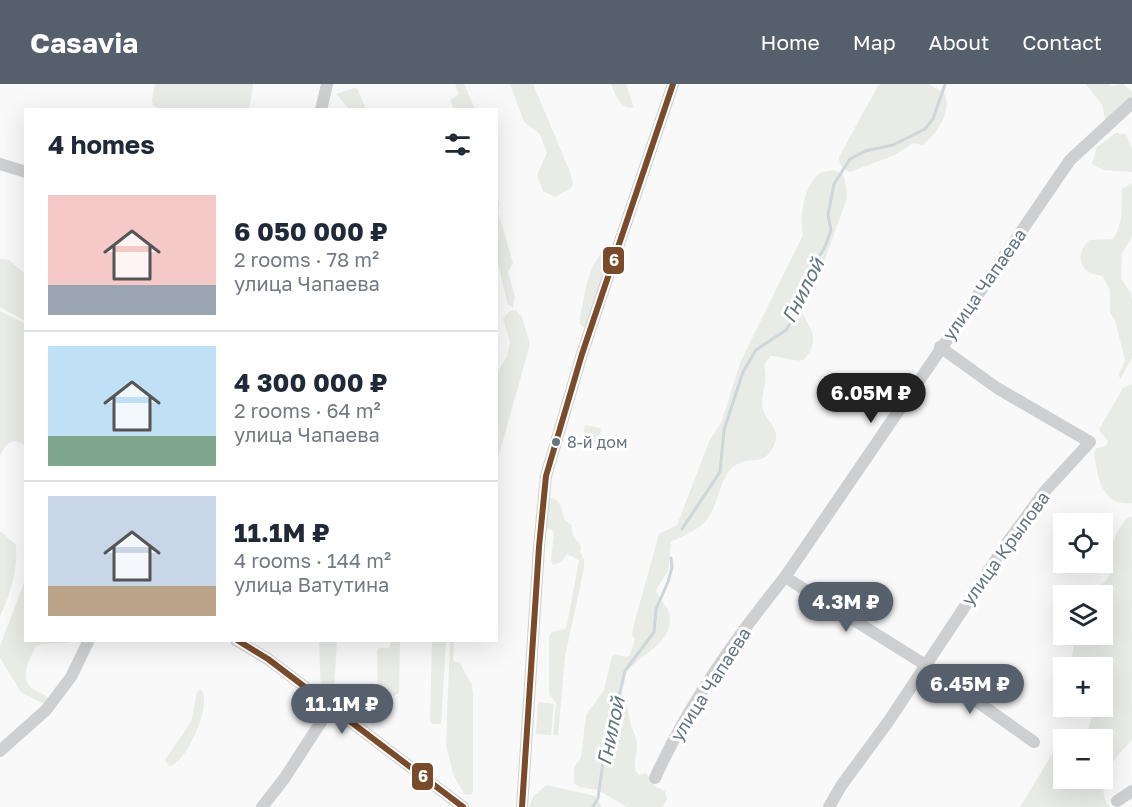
<!DOCTYPE html>
<meta charset="utf-8">
<style>
:root{--surface:#fff;--page:#f2f2f3;--text:#1f2937;--muted:#747a83;--line:#e0e1e3;--accent:#56606c}
body{margin:0;font-family:"Golos Text",sans-serif;background:var(--page);color:var(--text);height:100vh;display:flex;flex-direction:column;font-size:22px;white-space:nowrap}
*{box-sizing:border-box;margin:0}
p{font-size:20px;color:var(--muted)}
.icon{flex:none;width:33px;height:33px;fill:none;stroke:currentColor;stroke-width:2;stroke-linecap:round;stroke-linejoin:round}
.map{position:relative;flex:1;overflow:hidden}
.drawer{position:absolute;left:24px;top:24px;width:474px;height:534px;display:flex;flex-direction:column;background:var(--surface);border-radius:0px;box-shadow:0 6px 24px #0002}
.drawer>*{flex:none}
.buttons{position:absolute;left:1053px;top:429px;display:grid;gap:12px}
.buttons a{display:grid;place-items:center;width:60px;height:60px;border-radius:0px;background:var(--surface);box-shadow:0 6px 24px #0002;font-size:30px}
.price{position:absolute;translate:-50% -51px;padding:0 14px;border-radius:21px;background:var(--accent);color:#fff;font-size:20px;line-height:39px;filter:drop-shadow(0 2px 3px #0008)}
.price::after{content:'';position:absolute;left:50%;top:36px;width:18px;height:14px;margin-left:-9px;background:inherit;clip-path:polygon(0 0,100% 0,50% 100%)}
.price.on{background:#222;color:#fff}
ul{padding:0;list-style:none}
li{display:flex;align-items:center;gap:18px;height:150px;padding:0 24px}
li+li{border-top:2px solid var(--line)}
li span{display:grid;place-items:center;flex:none;width:168px;height:120px;border-radius:0px;color:#555}
li>.icon{margin-inline-start:auto}
span .icon{width:72px;height:72px;fill:#fffc;stroke-width:1}
li b{font-size:26px}
h2{display:flex;justify-content:space-between;align-items:center;height:72px;padding:0 24px;font-size:26px}
header{display:flex;align-items:center;gap:36px;box-sizing:border-box;height:84px;padding:0 30px;background:var(--accent);color:#fff}
header strong{font-size:28px}
nav{display:flex;gap:33px;margin-inline-start:auto;font-size:21px}
.map>svg:first-child{display:block}
.green{fill:#e8ebe6}
.lines{fill:none;stroke-linecap:round;stroke-linejoin:round}
.stream{stroke:#ced6d9;stroke-width:3}
.street{stroke:#cecfd0;stroke-width:12}
.bus-1-casing{stroke:#fff;stroke-width:10}
.bus-1{stroke:#7a4b2a;stroke-width:6}
.bus-dot{fill:#657683;stroke:#fff;stroke-width:2}
.labels{text-anchor:middle;dominant-baseline:central;stroke-width:6;stroke-linejoin:round;paint-order:stroke}
.bus-label{font-size:16px;fill:#657683;stroke:#fff;text-anchor:start}
.street-label{font-size:18px;fill:#657683;stroke:#fff}
.water-label{font-size:20px;font-style:italic;fill:#60757c;stroke:#fff}
.line-badge{stroke:#fff;stroke-width:2}
.badge-label{font-size:16px;text-anchor:middle;font-weight:bold;fill:#fff}
</style>
<header>
<strong>Casavia</strong>
<nav><a>Home</a><a>Map</a><a>About</a><a>Contact</a></nav>
</header>
<div class="map">
<svg width="1132" height="723" viewBox="0 0 1132 723">
<rect width="100%" height="100%" fill="#f9f9f9"/>
<g class="green">
<path d="M155,0H253V2L249,25L162,26L153,21L152,16Z"/>
<path d="M455,0H464L475,25H454L450,16L459,10Z"/>
<path d="M510,0H533L570,88L573,100L571,104L555,113L543,107L537,91L547,69L540,50L524,38Z"/>
<path d="M611,0H626L634,24C619,24 616,12 611,0Z"/>
<path d="M879,0H929L945,10C952,28 936,50 923,61L913,59L895,71L850,88C842,85 839,81 839,73Z"/>
<path d="M1086,0H1108L1112,2L1123,0L1132,8V16L1110,36L1105,35L1102,21Z"/>
<path d="M355,4L358,6L366,25H349L336,10Z"/>
<path d="M1116,49L1126,50L1132,65V88L1103,86L1092,80L1097,63Z"/>
<path d="M834,86L843,91L846,101L847,114L828,167L821,184L798,219C806,243 824,251 804,276C793,278 782,272 770,272L764,281C769,301 759,311 763,326C767,337 780,345 775,359C764,386 750,370 734,382C719,393 719,424 704,439C696,447 682,452 671,458L668,487L656,506C659,517 669,522 670,533C672,567 624,573 621,602C620,610 623,612 626,619C629,624 628,631 630,637C631,643 634,648 636,654C639,662 634,676 635,686L639,691L646,689L655,702L665,707L667,715L663,723H627L598,706L580,703L574,699V683L581,674L586,631L604,606L612,572L615,570L626,573L630,571L635,555L632,551L633,544L659,450L677,441L709,358L722,337L740,279L803,151C799,134 804,101 819,90C823,87 829,87 834,86Z"/>
<path d="M1132,99V152L1122,170L1121,195L1131,209L1132,217V274L1120,295L1119,290L1125,276L1115,236L1110,229V206L1103,193C1099,190 1094,191 1090,189C1076,181 1079,164 1090,156L1113,155C1124,139 1121,123 1122,105Z"/>
<path d="M497,113L500,118L498,128L513,179L508,188L515,213L513,223L508,221L497,176Z"/>
<path d="M610,162L614,165L587,243H583L580,240V233C585,211 588,175 610,162Z"/>
<path d="M0,175L9,176L25,190V237L0,223Z"/>
<path d="M516,226L522,233L530,260L497,378V289L507,272L510,258L503,235L510,227Z"/>
<path d="M0,227L26,240L25,362C14,352 5,359 0,372Z"/>
<path d="M1132,300V419C1100,422 1098,392 1094,369L1097,364L1106,362L1108,357L1099,346L1123,304Z"/>
<path d="M585,341L601,344L597,369L582,358Z"/>
<path d="M551,414C563,417 561,427 565,437L571,440L573,452L581,462L580,468L584,475V484L565,573L558,652L553,650L556,619L549,610V553L552,548L565,545L567,541L579,476L567,470L561,478L553,481L551,476L554,449L552,446L545,445L547,416Z"/>
<path d="M1128,433H1132V656C1115,672 1092,702 1110,723H1020L1051,672L1056,668L1063,667L1064,694H1102V656L1083,655L1087,649L1095,623L1102,622V584L1070,583L1076,551L1102,550V512L1089,511L1106,497L1110,489C1109,485 1107,482 1106,479C1106,468 1120,440 1128,433Z"/>
<path d="M0,447L16,461C18,485 10,511 0,532Z"/>
<path d="M25,496L26,556L71,557C63,561 49,557 36,562C29,576 17,597 36,607C42,610 44,609 48,615L44,620L21,608L0,574V562Z"/>
<path d="M319,557H337L333,620L321,611Z"/>
<path d="M391,557H400L399,609L394,612L378,609L377,567L379,564H389Z"/>
<path d="M432,557H446L441,640H432L430,637Z"/>
<path d="M450,557H454L453,577L460,579L472,601L473,610V706L471,711L464,710L453,690L446,660Z"/>
<path d="M201,605C213,620 187,679 169,682L165,676L191,638L197,608Z"/>
<path d="M538,618L554,620L551,651L536,650Z"/>
<path d="M546,701L595,712L602,723H529L533,713Z"/>
</g>
<g class="lines">
<g class="stream">
<path d="M682,445L720,388L724,346L743,288L756,266L786,246L791,238L793,215L807,189L824,165L831,146L828,131L834,100L850,75L865,67L893,61L925,45L933,35L945,0"/>
<path d="M593,723L598,714L610,629L620,609L625,587L654,548L656,525L668,498L672,483L671,474"/>
</g>
<g class="street">
<path d="M321,26L327,0"/>
<path d="M0,80L26,88"/>
<path d="M785,493L924,580L1034,658"/>
<path d="M236,556L268,575L463,723"/>
<path d="M0,667L46,626L71,593L89,556"/>
<path d="M655,694C688,621 734,556 785,493L1070,76L1132,19"/>
<path d="M1117,717L1132,707"/>
<path d="M262,723L284,695L321,638L320,616"/>
<path d="M522,723L539,463L546,392L582,270L673,0"/>
<path d="M829,723L841,702L888,638L1007,459L1045,407L1090,358L997,304L940,263"/>
</g>
<g class="bus-1-casing">
<g id="bus-1">
<path d="M237,556L268,575L463,723"/>
<path d="M522,723L539,463L546,392L582,270L673,0"/>
</g>
</g>
<use href="#bus-1" class="bus-1"/>
</g>
<circle class="bus-dot" cx="556" cy="358" r="5"/>
<g class="labels">
<g class="bus-label">
<text x="567" y="358">8-й дом</text>
</g>
<g class="street-label">
<text transform="translate(984 200) rotate(-55)">улица Чапаева</text>
<text transform="translate(1005 464) rotate(-54)">улица Крылова</text>
<text transform="translate(710 600) rotate(-57)">улица Чапаева</text>
</g>
<g class="water-label">
<text transform="translate(802 206) rotate(-63)">Гнилой</text>
<text transform="translate(610 647) rotate(-78)">Гнилой</text>
</g>
</g>
<g class="line-badge">
<rect x="602" y="162" width="23" height="29" rx="6" fill="#7a4b2a"/>
<rect x="411" y="678" width="23" height="29" rx="6" fill="#7a4b2a"/>
</g>
<g class="badge-label">
<text x="614" y="182">6</text>
<text x="423" y="698">6</text>
</g>
</svg>
<div class="buttons">
<a><svg class="icon" aria-label="locate" viewBox="0 0 24 24"><circle cx="12" cy="12" r="6"/><path d="M12 2v4M12 18v4M2 12h4M18 12h4"/></svg></a>
<a><svg class="icon" aria-label="layers" viewBox="0 0 24 24"><path d="M12 4l9 5-9 5-9-5zM3 14l9 5 9-5"/></svg></a>
<a>+</a>
<a>−</a>
</div>
<b class="price on" style="left:871px;top:340px">6.05M ₽</b>
<b class="price" style="left:846px;top:549px">4.3M ₽</b>
<b class="price" style="left:970px;top:631px">6.45M ₽</b>
<b class="price" style="left:342px;top:651px">11.1M ₽</b>
<section class="drawer">
<h2>4 homes<svg class="icon" aria-label="filters" viewBox="0 0 24 24"><path d="M4 7h16M4 17h16"/><circle cx="9" cy="7" r="2"/><circle cx="15" cy="17" r="2"/></svg></h2>
<ul>
<li><span style="background:linear-gradient(#f6c9c9 75%,#9aa5b1 0)"><svg class="icon" aria-label="home" viewBox="0 0 24 24"><path d="M3 11l9-7 9 7M6 9v11h12V9"/></svg></span><div><b>6 050 000 ₽</b><p>2 rooms · 78 m²</p><p>улица Чапаева</p></div></li>
<li><span style="background:linear-gradient(#bfe0f5 75%,#7fa58c 0)"><svg class="icon" aria-label="home" viewBox="0 0 24 24"><path d="M3 11l9-7 9 7M6 9v11h12V9"/></svg></span><div><b>4 300 000 ₽</b><p>2 rooms · 64 m²</p><p>улица Чапаева</p></div></li>
<li><span style="background:linear-gradient(#c9d6e8 75%,#b9a48a 0)"><svg class="icon" aria-label="home" viewBox="0 0 24 24"><path d="M3 11l9-7 9 7M6 9v11h12V9"/></svg></span><div><b>11.1M ₽</b><p>4 rooms · 144 m²</p><p>улица Ватутина</p></div></li>
</ul>
</section>
</div>
